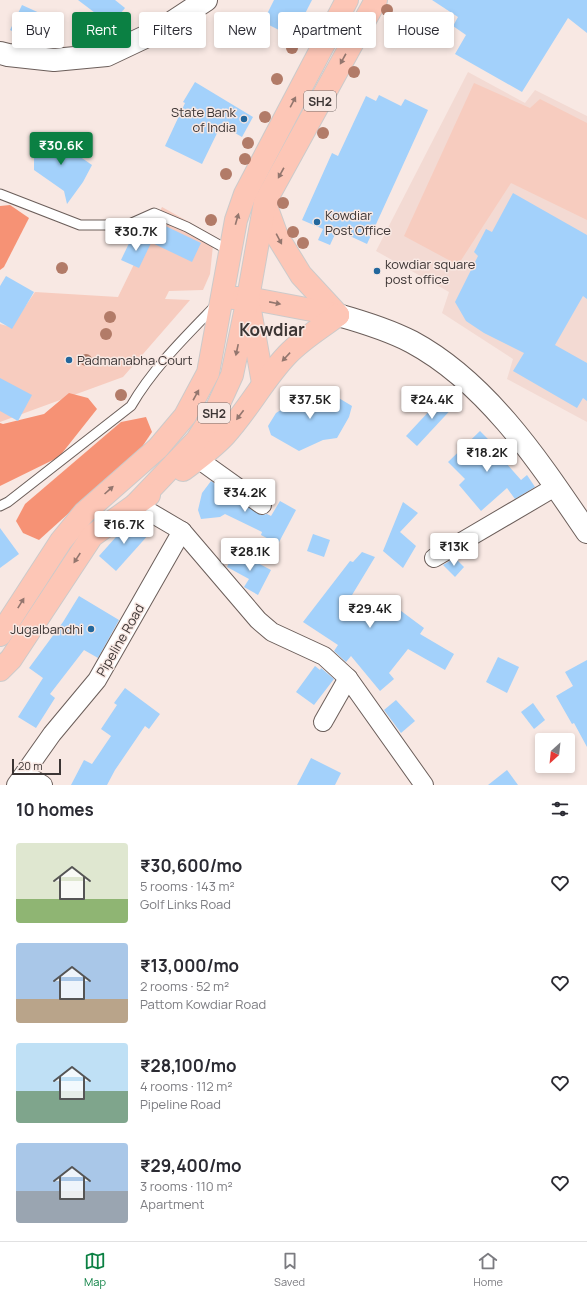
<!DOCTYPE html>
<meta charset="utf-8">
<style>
:root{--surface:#fff;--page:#f2f2f3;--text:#2b2b33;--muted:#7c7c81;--line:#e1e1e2;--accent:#0b8043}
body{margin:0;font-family:Manrope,sans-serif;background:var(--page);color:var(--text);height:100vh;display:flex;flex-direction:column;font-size:15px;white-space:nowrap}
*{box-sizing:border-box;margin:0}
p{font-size:13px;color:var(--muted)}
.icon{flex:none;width:22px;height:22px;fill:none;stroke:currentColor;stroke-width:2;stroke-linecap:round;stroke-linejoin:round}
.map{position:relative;height:785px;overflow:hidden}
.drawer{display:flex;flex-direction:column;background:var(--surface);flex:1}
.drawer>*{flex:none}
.banner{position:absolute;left:12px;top:12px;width:563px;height:36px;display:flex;gap:8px}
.needle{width:26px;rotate:207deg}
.buttons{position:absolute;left:535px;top:733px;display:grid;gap:8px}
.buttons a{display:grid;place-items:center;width:40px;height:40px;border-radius:4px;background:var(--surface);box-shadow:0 2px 6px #0003;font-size:20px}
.scale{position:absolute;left:12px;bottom:10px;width:49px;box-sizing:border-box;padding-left:4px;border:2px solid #3c3534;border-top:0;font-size:11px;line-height:14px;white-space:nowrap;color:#3c3534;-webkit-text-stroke:3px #f8e8e3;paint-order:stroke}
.price{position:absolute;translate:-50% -34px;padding:0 9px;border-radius:4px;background:#fff;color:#222;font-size:13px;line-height:26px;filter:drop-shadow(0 1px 2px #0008)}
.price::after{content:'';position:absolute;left:50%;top:24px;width:12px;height:9px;margin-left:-6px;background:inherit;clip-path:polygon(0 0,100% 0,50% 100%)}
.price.active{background:var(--accent);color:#fff}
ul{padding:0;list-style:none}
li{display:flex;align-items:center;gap:12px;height:100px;padding:0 16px}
li span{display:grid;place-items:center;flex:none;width:112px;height:80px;border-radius:4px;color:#555}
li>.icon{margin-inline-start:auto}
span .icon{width:48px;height:48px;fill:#fffc;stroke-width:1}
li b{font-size:17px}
h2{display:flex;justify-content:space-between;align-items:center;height:48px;padding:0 16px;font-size:17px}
.pill{padding:0 14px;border-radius:4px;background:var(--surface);box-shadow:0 2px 6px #0003;font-size:14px;line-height:36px}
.pill.active{background:var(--accent);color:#fff}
.dock{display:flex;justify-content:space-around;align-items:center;height:56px;border-top:1px solid var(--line);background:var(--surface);font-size:11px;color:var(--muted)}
.dock a{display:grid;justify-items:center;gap:2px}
.dock .active{color:var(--accent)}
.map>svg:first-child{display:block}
.built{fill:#f3dad3}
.green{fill:#f7ccbf}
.forest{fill:#f69275}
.building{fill:#a3d1fb}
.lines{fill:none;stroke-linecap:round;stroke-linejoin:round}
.service-casing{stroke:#6b5e5a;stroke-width:11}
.minor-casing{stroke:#6b5e5a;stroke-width:20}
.tertiary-casing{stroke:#6b5e5a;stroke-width:24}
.secondary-casing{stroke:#6b5e5a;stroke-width:24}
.primary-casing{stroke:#cccaca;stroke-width:24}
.service{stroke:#fff;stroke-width:9}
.minor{stroke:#fff;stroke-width:18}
.tertiary{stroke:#fff;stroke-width:22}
.secondary{stroke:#fff;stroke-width:22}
.primary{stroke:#fdc6b6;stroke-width:22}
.tree{fill:#b27b68}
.oneway{fill:#93766e}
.poi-dot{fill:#23679c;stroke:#f8e8e3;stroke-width:1.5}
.labels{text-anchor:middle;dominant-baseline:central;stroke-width:3;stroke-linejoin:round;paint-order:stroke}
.shield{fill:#f8e8e3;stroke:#746b68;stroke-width:1}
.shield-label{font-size:12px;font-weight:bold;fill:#3c3534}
.poi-label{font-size:13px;fill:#3c3534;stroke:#f8e8e3;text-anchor:start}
.street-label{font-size:13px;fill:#3c3534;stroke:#f8e8e3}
.district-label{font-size:17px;font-weight:bold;fill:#3c3534;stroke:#f8e8e3}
</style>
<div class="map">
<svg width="587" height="785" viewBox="0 0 587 785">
<rect width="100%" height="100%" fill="#f8e8e3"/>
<path class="built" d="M468,72L525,103L535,90L587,116V422L507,379L513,359L442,313L449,292L376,251Z"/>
<g class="green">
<path d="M474,83L530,108L540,99L587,123V220L511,183L458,265L404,236Z"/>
<path d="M162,207L214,236L210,274L203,290L169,291L165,299L190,300L123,377L0,422V324L11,327L35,292L118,297Z"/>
</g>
<g class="forest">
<path d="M10,205L29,218L4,267L0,270V206Z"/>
<path d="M69,393L88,398L97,409L59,457L0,486V423L3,424L44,414Z"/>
<path d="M146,417L152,432L142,447L39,540L23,533L16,521L25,504L121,422Z"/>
</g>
<g class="building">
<path d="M78,0H115L125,8L111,25Z"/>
<path d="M274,0H312L293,37L263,22Z"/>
<path d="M432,0H587V33L568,18L522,92L455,54L466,35L453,26L458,17Z"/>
<path d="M22,5L44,15L31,40L10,30Z"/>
<path d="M195,82L253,117L242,137L221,125L202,164L165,146L185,103L183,102Z"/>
<path d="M379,95L401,106L405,99L428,110L367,244L337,230L330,245L318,240L323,229L302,220L332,153L338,156L366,96L376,101Z"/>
<path d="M50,136L92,165L83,182L67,204L64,191L34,170V150Z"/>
<path d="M513,193L587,235V299L583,296L555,345L587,363V401L583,398L577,408L513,371L524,353L484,333L466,321L455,302L478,256L474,252L486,229L492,232Z"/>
<path d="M155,221L201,243L192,262L146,240Z"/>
<path d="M133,235L151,243L139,268L121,260Z"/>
<path d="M6,276L34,292L12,329L0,322V286Z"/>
<path d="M0,378L32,395L18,421L0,411Z"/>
<path d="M317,391L332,394L352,406L349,417L337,438L323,440L299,451L271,435L268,426L276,413L305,395Z"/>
<path d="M446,393L457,403L417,446L406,436Z"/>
<path d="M480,431L493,444L491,446L521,480L527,475L535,487L515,499L507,488L481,511L459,485L465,479L448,462Z"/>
<path d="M211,481L261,515L267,514L271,516L280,501L296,510L278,544L261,535L262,532L225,514L220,517L201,519L198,510L202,493Z"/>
<path d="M403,502L418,513L400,532L416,546L403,568L383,551Z"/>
<path d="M136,520L150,533L116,571L99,556L124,528Z"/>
<path d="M0,528L19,554L0,568Z"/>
<path d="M313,534L330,540L324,557L307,551Z"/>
<path d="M235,551L271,570L258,595L244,587L249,579L227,567Z"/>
<path d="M362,552L375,557L349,600L382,621L393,605L424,628L420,634L454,654L445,670L408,649L389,673L394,679L380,691L351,656L346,662L334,651L338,645L303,622L350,561L353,562Z"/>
<path d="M455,558L464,567L455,577L443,565Z"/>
<path d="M79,596L119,620L98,658L84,650L50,694L55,698L36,728L18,717L43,678L29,668L63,622Z"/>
<path d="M498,657L519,667L507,693L486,682Z"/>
<path d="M587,660V747L574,723L572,724L556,696L573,686L565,672Z"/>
<path d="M315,666L320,670L321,668L334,679L314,705L296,692Z"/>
<path d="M125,688L160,714L149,729L145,726L115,770L107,785H71L84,760L92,764L111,736L101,729L117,705L114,703Z"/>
<path d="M396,700L415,721L401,733L384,710Z"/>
<path d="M533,703L545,720L534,729L521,712Z"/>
<path d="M311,758L341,773L335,785H297Z"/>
<path d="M507,770L518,785H488Z"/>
</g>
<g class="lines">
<g class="service-casing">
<g id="service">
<path d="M0,194L80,225H127L154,213L187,227L230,251"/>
<path d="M0,506L8,502L131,406C153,368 186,336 216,305"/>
</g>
</g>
<g class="minor-casing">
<g id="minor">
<path d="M198,459L262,505"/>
<path d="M136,504L182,531L258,620L272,632L324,656L348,678L424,785"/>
<path d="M434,558L555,487"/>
<path d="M323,722L348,678"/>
<path d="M25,774L43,785"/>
<path d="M16,785L52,734L97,680L182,531"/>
</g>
</g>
<g class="tertiary-casing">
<path id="tertiary" d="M0,53L8,55L54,60L107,55L162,29L206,0"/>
</g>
<g class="secondary-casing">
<path id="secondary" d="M338,315C363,322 389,330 412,342C488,383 540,463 587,532"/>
</g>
<g class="primary-casing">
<g id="primary">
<path d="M265,203L277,236L301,275L338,315"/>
<path d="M233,298H248L338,315"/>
<path d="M250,310L263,383"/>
<path d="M183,470C198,459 213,448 225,435C248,410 264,379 287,355C302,339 321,328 338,315"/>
<path d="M136,504L197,440L216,410L232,375L248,298L265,202L376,0"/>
<path d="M0,635L61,541L84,513L158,448L185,416L208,373L236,220L245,194L347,0"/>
<path d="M0,670L11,659L92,536L149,495"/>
</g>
</g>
<use href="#service" class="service"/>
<use href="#minor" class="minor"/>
<use href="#tertiary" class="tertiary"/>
<use href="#secondary" class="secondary"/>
<use href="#primary" class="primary"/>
</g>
<g class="tree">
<circle cx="387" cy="10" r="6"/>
<circle cx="292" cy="48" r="6"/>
<circle cx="354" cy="72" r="6"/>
<circle cx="277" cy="79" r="6"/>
<circle cx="265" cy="117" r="6"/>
<circle cx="323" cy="133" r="6"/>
<circle cx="248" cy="143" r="6"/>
<circle cx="245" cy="159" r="6"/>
<circle cx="226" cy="174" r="6"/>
<circle cx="283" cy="203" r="6"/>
<circle cx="211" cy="220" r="6"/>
<circle cx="293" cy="232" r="6"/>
<circle cx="303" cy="243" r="6"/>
<circle cx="62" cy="268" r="6"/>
<circle cx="110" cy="317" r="6"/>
<circle cx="106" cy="334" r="6"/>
<circle cx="86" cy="360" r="6"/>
<circle cx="121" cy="395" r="6"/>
</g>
<defs><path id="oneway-solid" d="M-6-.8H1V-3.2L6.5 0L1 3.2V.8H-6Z"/></defs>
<g class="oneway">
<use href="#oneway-solid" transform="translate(343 59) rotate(119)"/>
<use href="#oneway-solid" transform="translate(293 102) rotate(-62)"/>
<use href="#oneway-solid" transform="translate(281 173) rotate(119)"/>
<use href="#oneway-solid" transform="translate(237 219) rotate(-74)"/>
<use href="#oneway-solid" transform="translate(279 239) rotate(62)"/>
<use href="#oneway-solid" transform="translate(275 303) rotate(11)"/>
<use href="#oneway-solid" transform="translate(237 350) rotate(102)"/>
<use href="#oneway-solid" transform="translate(286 357) rotate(133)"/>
<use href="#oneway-solid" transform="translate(196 395) rotate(-61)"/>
<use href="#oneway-solid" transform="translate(240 415) rotate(127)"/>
<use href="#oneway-solid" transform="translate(109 490) rotate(-42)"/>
<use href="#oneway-solid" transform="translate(77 558) rotate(123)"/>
<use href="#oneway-solid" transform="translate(21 603) rotate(-58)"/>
</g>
<g class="poi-dot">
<circle cx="244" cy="119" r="4"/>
<circle cx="317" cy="222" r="4"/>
<circle cx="377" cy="271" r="4"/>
<circle cx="69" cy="360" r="4"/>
<circle cx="91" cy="629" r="4"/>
</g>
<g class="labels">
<g class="shield">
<rect x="304" y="91" width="32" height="20" rx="3"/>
<rect x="198" y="403" width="32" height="20" rx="3"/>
</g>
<g class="shield-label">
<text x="320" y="101">SH2</text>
<text x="214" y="413">SH2</text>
</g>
<g class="poi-label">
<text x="236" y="112" text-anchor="end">State Bank<tspan x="236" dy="15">of India</tspan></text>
<text x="325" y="215">Kowdiar<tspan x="325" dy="15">Post Office</tspan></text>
<text x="385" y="264">kowdiar square<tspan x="385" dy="15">post office</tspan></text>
<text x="77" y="360">Padmanabha Court</text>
<text x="83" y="629" text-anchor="end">Jugalbandhi</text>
</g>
<g class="street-label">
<text transform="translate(120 640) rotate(-60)">Pipeline Road</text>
</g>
<g class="district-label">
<text x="272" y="329">Kowdiar</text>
</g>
</g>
</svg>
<div class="buttons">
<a><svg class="needle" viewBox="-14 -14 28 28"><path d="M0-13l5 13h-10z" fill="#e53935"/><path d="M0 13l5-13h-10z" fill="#7c7c81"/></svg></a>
</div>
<div class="scale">20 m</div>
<b class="price active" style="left:61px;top:166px">₹30.6K</b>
<b class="price" style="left:136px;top:252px">₹30.7K</b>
<b class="price" style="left:310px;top:420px">₹37.5K</b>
<b class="price" style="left:432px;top:420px">₹24.4K</b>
<b class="price" style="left:487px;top:473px">₹18.2K</b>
<b class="price" style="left:245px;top:513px">₹34.2K</b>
<b class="price" style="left:124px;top:545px">₹16.7K</b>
<b class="price" style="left:454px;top:567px">₹13K</b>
<b class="price" style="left:250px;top:572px">₹28.1K</b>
<b class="price" style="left:370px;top:629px">₹29.4K</b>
<div class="banner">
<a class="pill">Buy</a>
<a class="pill active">Rent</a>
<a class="pill">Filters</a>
<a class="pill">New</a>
<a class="pill">Apartment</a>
<a class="pill">House</a>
</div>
</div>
<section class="drawer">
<h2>10 homes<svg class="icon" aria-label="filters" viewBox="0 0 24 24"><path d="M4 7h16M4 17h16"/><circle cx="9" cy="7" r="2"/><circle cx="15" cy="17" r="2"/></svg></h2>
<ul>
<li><span style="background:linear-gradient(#dfe7d0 70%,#8fb573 0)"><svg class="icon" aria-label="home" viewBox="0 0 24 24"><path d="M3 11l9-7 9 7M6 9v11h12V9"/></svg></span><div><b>₹30,600/mo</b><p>5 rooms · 143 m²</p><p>Golf Links Road</p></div><svg class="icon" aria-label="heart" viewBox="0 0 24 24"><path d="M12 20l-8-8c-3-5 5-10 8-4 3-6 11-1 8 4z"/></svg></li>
<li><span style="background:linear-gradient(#a9c7e8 70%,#b9a48a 0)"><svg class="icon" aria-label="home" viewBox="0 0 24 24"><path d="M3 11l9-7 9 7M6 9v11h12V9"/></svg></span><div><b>₹13,000/mo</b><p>2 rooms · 52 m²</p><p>Pattom Kowdiar Road</p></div><svg class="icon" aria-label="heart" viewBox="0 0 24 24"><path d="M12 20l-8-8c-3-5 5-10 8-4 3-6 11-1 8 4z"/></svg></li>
<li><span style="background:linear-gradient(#bfe0f5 60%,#7fa58c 0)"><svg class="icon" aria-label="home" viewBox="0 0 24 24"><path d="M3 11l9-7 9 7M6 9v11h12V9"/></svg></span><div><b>₹28,100/mo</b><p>4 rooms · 112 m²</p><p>Pipeline Road</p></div><svg class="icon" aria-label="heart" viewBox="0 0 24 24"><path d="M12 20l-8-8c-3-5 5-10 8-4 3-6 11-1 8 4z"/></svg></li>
<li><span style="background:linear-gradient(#a9c7e8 60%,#9aa5b1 0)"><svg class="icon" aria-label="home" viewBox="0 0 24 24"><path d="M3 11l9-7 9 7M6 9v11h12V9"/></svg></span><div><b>₹29,400/mo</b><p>3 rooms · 110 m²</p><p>Apartment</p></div><svg class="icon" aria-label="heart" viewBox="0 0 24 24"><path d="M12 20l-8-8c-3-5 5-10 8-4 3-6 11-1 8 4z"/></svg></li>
</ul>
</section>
<nav class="dock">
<a class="active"><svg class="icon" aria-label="map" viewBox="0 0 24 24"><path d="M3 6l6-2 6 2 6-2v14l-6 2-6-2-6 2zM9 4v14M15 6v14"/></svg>Map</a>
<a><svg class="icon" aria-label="saved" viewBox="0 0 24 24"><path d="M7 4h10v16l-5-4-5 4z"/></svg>Saved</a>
<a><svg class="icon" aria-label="home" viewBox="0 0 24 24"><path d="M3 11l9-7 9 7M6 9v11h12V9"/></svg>Home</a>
</nav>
